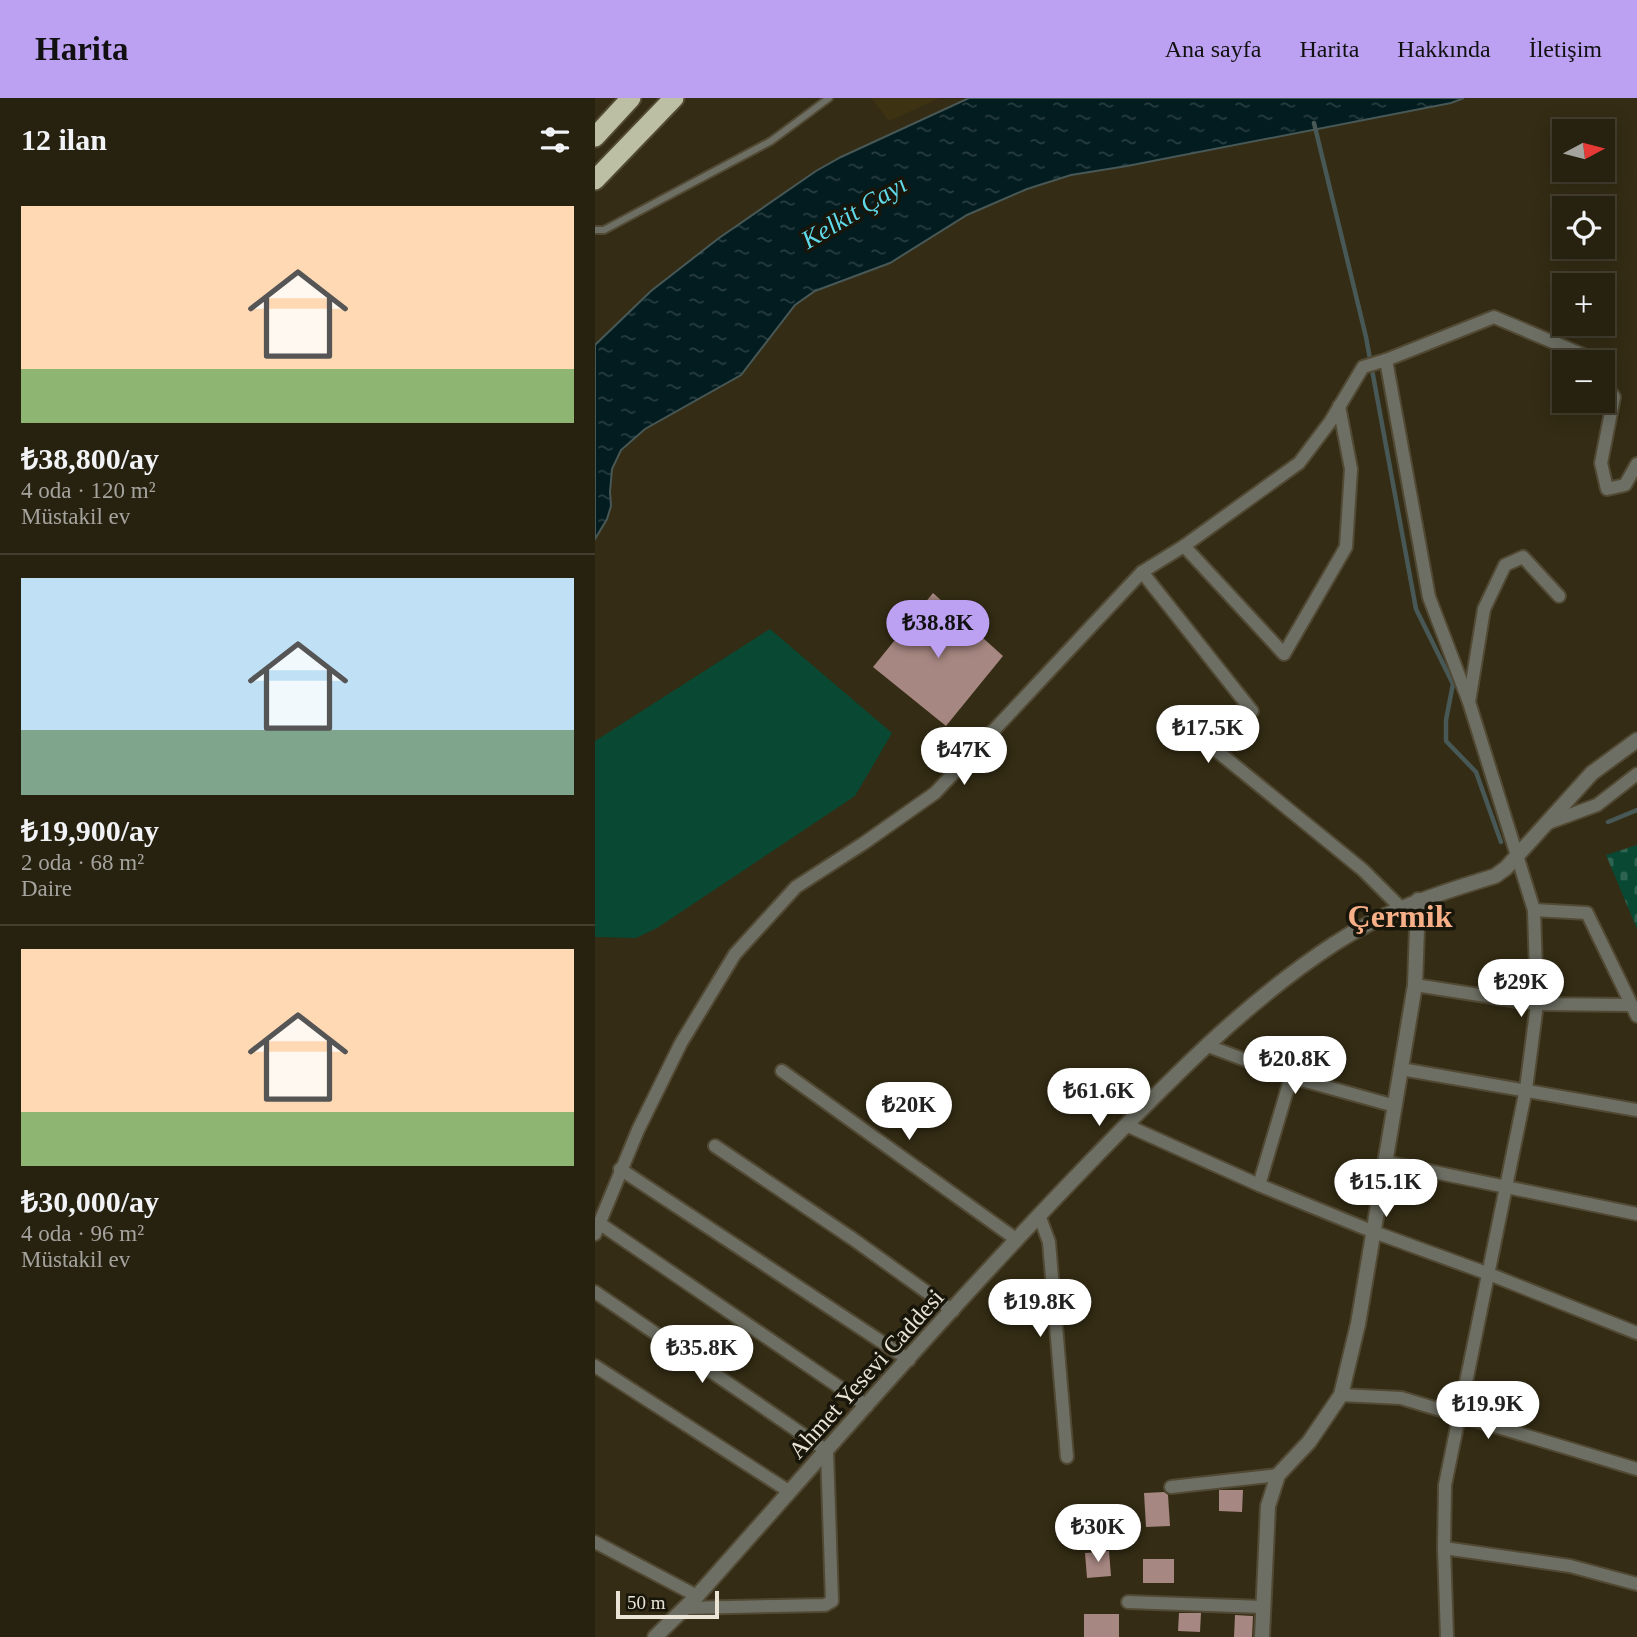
<!DOCTYPE html>
<html lang="tr">
<meta charset="utf-8">
<style>
:root{--surface:#27210f;--page:#2f2918;--text:#f1f3f6;--muted:#a4a39e;--line:#433e2f;--accent:#bca0f2}
body{margin:0;font-family:Georgia,serif;background:var(--page);color:var(--text);height:100vh;display:flex;flex-direction:column;font-size:26px;white-space:nowrap}
*{box-sizing:border-box;margin:0}
p{font-size:23px;color:var(--muted)}
.icon{flex:none;width:38px;height:38px;fill:none;stroke:currentColor;stroke-width:2;stroke-linecap:round;stroke-linejoin:round}
.map{position:relative;flex:1;overflow:hidden}
.sheet{display:flex;flex-direction:column;background:var(--surface);width:595px}
.sheet>*{flex:none}
.needle{width:46px;rotate:83deg}
.fabs{position:absolute;left:957px;top:21px;display:grid;gap:14px}
.fabs a{display:grid;place-items:center;width:63px;height:63px;border-radius:0px;background:var(--surface);box-shadow:0 4px 18px #0003,0 0 0 2px var(--line);font-size:35px}
.scale{position:absolute;left:21px;bottom:18px;width:103px;box-sizing:border-box;padding-left:7px;border:4px solid #e9e4d5;border-top:0;font-size:19px;line-height:24px;white-space:nowrap;color:#e9e4d5;-webkit-text-stroke:5px #18150a;paint-order:stroke}
.price{position:absolute;translate:-50% -60px;padding:0 16px;border-radius:24px;background:#fff;color:#222;font-size:23px;line-height:46px;filter:drop-shadow(0 2px 4px #0008)}
.price::after{content:'';position:absolute;left:50%;top:42px;width:21px;height:16px;margin-left:-10px;background:inherit;clip-path:polygon(0 0,100% 0,50% 100%)}
.price.selected{background:var(--accent);color:#111}
ul{padding:0;list-style:none}
li{display:grid;align-content:center;gap:14px;height:371px;padding:0 21px}
li+li{border-top:2px solid var(--line)}
li span{display:grid;place-items:center;height:217px;border-radius:0px;color:#555}
li>.icon{margin-inline-start:auto}
span .icon{width:126px;height:126px;fill:#fffc;stroke-width:1}
li b{font-size:30px}
h2{display:flex;justify-content:space-between;align-items:center;height:84px;padding:0 21px;font-size:30px}
header{display:flex;align-items:center;gap:42px;box-sizing:border-box;height:98px;padding:0 35px;background:var(--accent);color:#111}
header strong{font-size:33px}
nav{display:flex;gap:38px;margin-inline-start:auto;font-size:24px}
main{display:flex;flex:1;min-height:0}
.map>svg:first-child{display:block}
.built{fill:#3d3212}
.cemetery{fill:url(#cemetery-stones)}
.pitch{fill:#094933}
.water{fill:url(#water-ripples);stroke:#485856;stroke-width:2}
.lines{fill:none;stroke-linecap:round;stroke-linejoin:round}
.stream{stroke:#485856;stroke-width:4.5}
.building{fill:#a78781}
.service-casing{stroke:#514933;stroke-width:10}
.minor-casing{stroke:#514933;stroke-width:16}
.tertiary-casing{stroke:#514933;stroke-width:18}
.trunk-casing{stroke:#514933;stroke-width:23}
.service{stroke:#6e6f64;stroke-width:6}
.minor{stroke:#6e6f64;stroke-width:12}
.tertiary{stroke:#6e6f64;stroke-width:14}
.trunk{stroke:#bcbfa4;stroke-width:19}
.labels{text-anchor:middle;dominant-baseline:central;stroke-width:7;stroke-linejoin:round;paint-order:stroke}
.street-label{font-size:24px;fill:#e9e4d5;stroke:#18150a}
.water-label{font-size:26px;font-style:italic;fill:#5fd8e8;stroke:#18150a}
.district-label{font-size:32px;font-weight:bold;fill:#f8b088;stroke:#18150a}
</style>
<header>
<strong>Harita</strong>
<nav><a>Ana sayfa</a><a>Harita</a><a>Hakkında</a><a>İletişim</a></nav>
</header>
<main>
<section class="sheet">
<h2>12 ilan<svg class="icon" aria-label="filters" viewBox="0 0 24 24"><path d="M4 7h16M4 17h16"/><circle cx="9" cy="7" r="2"/><circle cx="15" cy="17" r="2"/></svg></h2>
<ul>
<li><span style="background:linear-gradient(#ffd9b3 75%,#8fb573 0)"><svg class="icon" aria-label="home" viewBox="0 0 24 24"><path d="M3 11l9-7 9 7M6 9v11h12V9"/></svg></span><div><b>₺38,800/ay</b><p>4 oda · 120 m²</p><p>Müstakil ev</p></div></li>
<li><span style="background:linear-gradient(#bfe0f5 70%,#7fa58c 0)"><svg class="icon" aria-label="home" viewBox="0 0 24 24"><path d="M3 11l9-7 9 7M6 9v11h12V9"/></svg></span><div><b>₺19,900/ay</b><p>2 oda · 68 m²</p><p>Daire</p></div></li>
<li><span style="background:linear-gradient(#ffd9b3 75%,#8fb573 0)"><svg class="icon" aria-label="home" viewBox="0 0 24 24"><path d="M3 11l9-7 9 7M6 9v11h12V9"/></svg></span><div><b>₺30,000/ay</b><p>4 oda · 96 m²</p><p>Müstakil ev</p></div></li>
</ul>
</section>
<div class="map">
<svg width="1042" height="1539" viewBox="0 0 1042 1539">
<defs>
<pattern id="cemetery-stones" width="16" height="16" patternUnits="userSpaceOnUse" patternTransform="scale(1.75)"><rect width="16" height="16" fill="#094933"/><path d="M2 7V4a2 2 0 0 1 4 0v3zM10 15v-3a2 2 0 0 1 4 0v3z" fill="#2d6350"/></pattern>
<pattern id="water-ripples" width="26" height="14" patternUnits="userSpaceOnUse" patternTransform="scale(1.75)"><rect width="26" height="14" fill="#031c20"/><path d="M2 4q2-2 4 0t4 0M15 11q2-2 4 0t4 0" fill="none" stroke="#283d40"/></pattern>
</defs>
<rect width="100%" height="100%" fill="#342c14"/>
<path class="built" d="M276,0H345L294,23Z"/>
<path class="cemetery" d="M1042,747V831L1011,757Z"/>
<path class="pitch" d="M175,531L297,635L260,698L62,830L41,840L0,839V643Z"/>
<path class="water" d="M374,0H869L856,5L532,68L476,77L432,91L372,117L295,165L220,193L200,207L146,277L50,331L26,352L17,371L15,394L16,408L12,421L0,441V247L56,193L124,140L221,73L246,59Z"/>
<g class="lines">
<g class="stream">
<path d="M719,25L771,239L821,511L858,586L851,622V643L881,674L906,744"/>
<path d="M1013,724L1042,712"/>
</g>
</g>
<g class="building">
<path d="M338,495L408,558L351,628L278,569Z"/>
<path d="M624,1392H648L647,1414L624,1413Z"/>
<path d="M569,1394L573,1397L575,1428L551,1429L549,1395Z"/>
<path d="M514,1453L516,1478L492,1480L490,1455Z"/>
<rect x="548" y="1461" width="31" height="24"/>
<path d="M584,1515H606L605,1534L583,1533Z"/>
<rect x="489" y="1516" width="35" height="23"/>
<path d="M640,1517L658,1518L657,1539H639Z"/>
</g>
<g class="lines">
<g class="service-casing">
<path id="service" d="M0,132H9L176,43L234,0"/>
</g>
<g class="minor-casing">
<g id="minor">
<path d="M791,262L834,499L874,604L939,812L942,906L931,991L850,1387L849,1450L852,1539"/>
<path d="M1008,283L1019,299L1006,365L1012,391L1030,387L1042,366"/>
<path d="M589,448L689,556L751,449L756,371L744,308"/>
<path d="M547,474L657,613L617,649L768,772L805,809"/>
<path d="M874,604L889,511L910,467L928,459L964,498"/>
<path d="M953,725L1002,707L1042,676"/>
<path d="M939,812L992,815L1042,918"/>
<path d="M820,887L942,906L1036,907"/>
<path d="M613,948L696,979L800,1008"/>
<path d="M806,971L1042,1012"/>
<path d="M187,973L422,1142"/>
<path d="M531,1027L664,1087L779,1134L894,1176L1042,1235"/>
<path d="M120,1048L258,1141L358,1213"/>
<path d="M791,1064L1042,1116"/>
<path d="M25,1071L314,1262"/>
<path d="M664,1087L696,979"/>
<path d="M444,1117L454,1144L472,1359"/>
<path d="M4,1125L272,1308"/>
<path d="M0,1136L43,1032L86,945L140,856L201,789L269,745L340,695L547,474L589,448L704,365L735,324L768,269L791,262L899,219L991,258L995,264"/>
<path d="M0,1194L232,1353L237,1503L230,1507L90,1510"/>
<path d="M0,1268L195,1394"/>
<path d="M746,1297L806,1300L1042,1371"/>
<path d="M576,1389L683,1377"/>
<path d="M0,1444L102,1498"/>
<path d="M849,1450L975,1468L1042,1486"/>
<path d="M533,1504L668,1509"/>
</g>
</g>
<g class="tertiary-casing">
<g id="tertiary">
<path d="M60,1539L102,1498C233,1351 362,1201 499,1060C573,984 650,904 739,846C791,812 841,796 900,778L911,770L997,675L1042,642"/>
<path d="M667,1539L673,1408L683,1377L714,1344L746,1297L763,1226L820,887L823,802"/>
</g>
</g>
<g class="trunk-casing">
<g id="trunk">
<path d="M0,39L36,0"/>
<path d="M0,82L79,0"/>
</g>
</g>
<use href="#service" class="service"/>
<use href="#minor" class="minor"/>
<use href="#tertiary" class="tertiary"/>
<use href="#trunk" class="trunk"/>
</g>
<g class="labels">
<g class="street-label">
<text transform="translate(271 1276) rotate(-48)">Ahmet Yesevi Caddesi</text>
</g>
<g class="water-label">
<text transform="translate(259 114) rotate(-31)">Kelkit Çayı</text>
</g>
<g class="district-label">
<text x="805" y="818">Çermik</text>
</g>
</g>
</svg>
<div class="fabs">
<a><svg class="needle" viewBox="-14 -14 28 28"><path d="M0-13l5 13h-10z" fill="#e53935"/><path d="M0 13l5-13h-10z" fill="#a4a39e"/></svg></a>
<a><svg class="icon" aria-label="locate" viewBox="0 0 24 24"><circle cx="12" cy="12" r="6"/><path d="M12 2v4M12 18v4M2 12h4M18 12h4"/></svg></a>
<a>+</a>
<a>−</a>
</div>
<div class="scale">50 m</div>
<b class="price selected" style="left:343px;top:562px">₺38.8K</b>
<b class="price" style="left:613px;top:667px">₺17.5K</b>
<b class="price" style="left:369px;top:689px">₺47K</b>
<b class="price" style="left:926px;top:921px">₺29K</b>
<b class="price" style="left:700px;top:998px">₺20.8K</b>
<b class="price" style="left:504px;top:1030px">₺61.6K</b>
<b class="price" style="left:314px;top:1044px">₺20K</b>
<b class="price" style="left:791px;top:1121px">₺15.1K</b>
<b class="price" style="left:445px;top:1241px">₺19.8K</b>
<b class="price" style="left:107px;top:1287px">₺35.8K</b>
<b class="price" style="left:893px;top:1343px">₺19.9K</b>
<b class="price" style="left:503px;top:1466px">₺30K</b>
</div>
</main>
